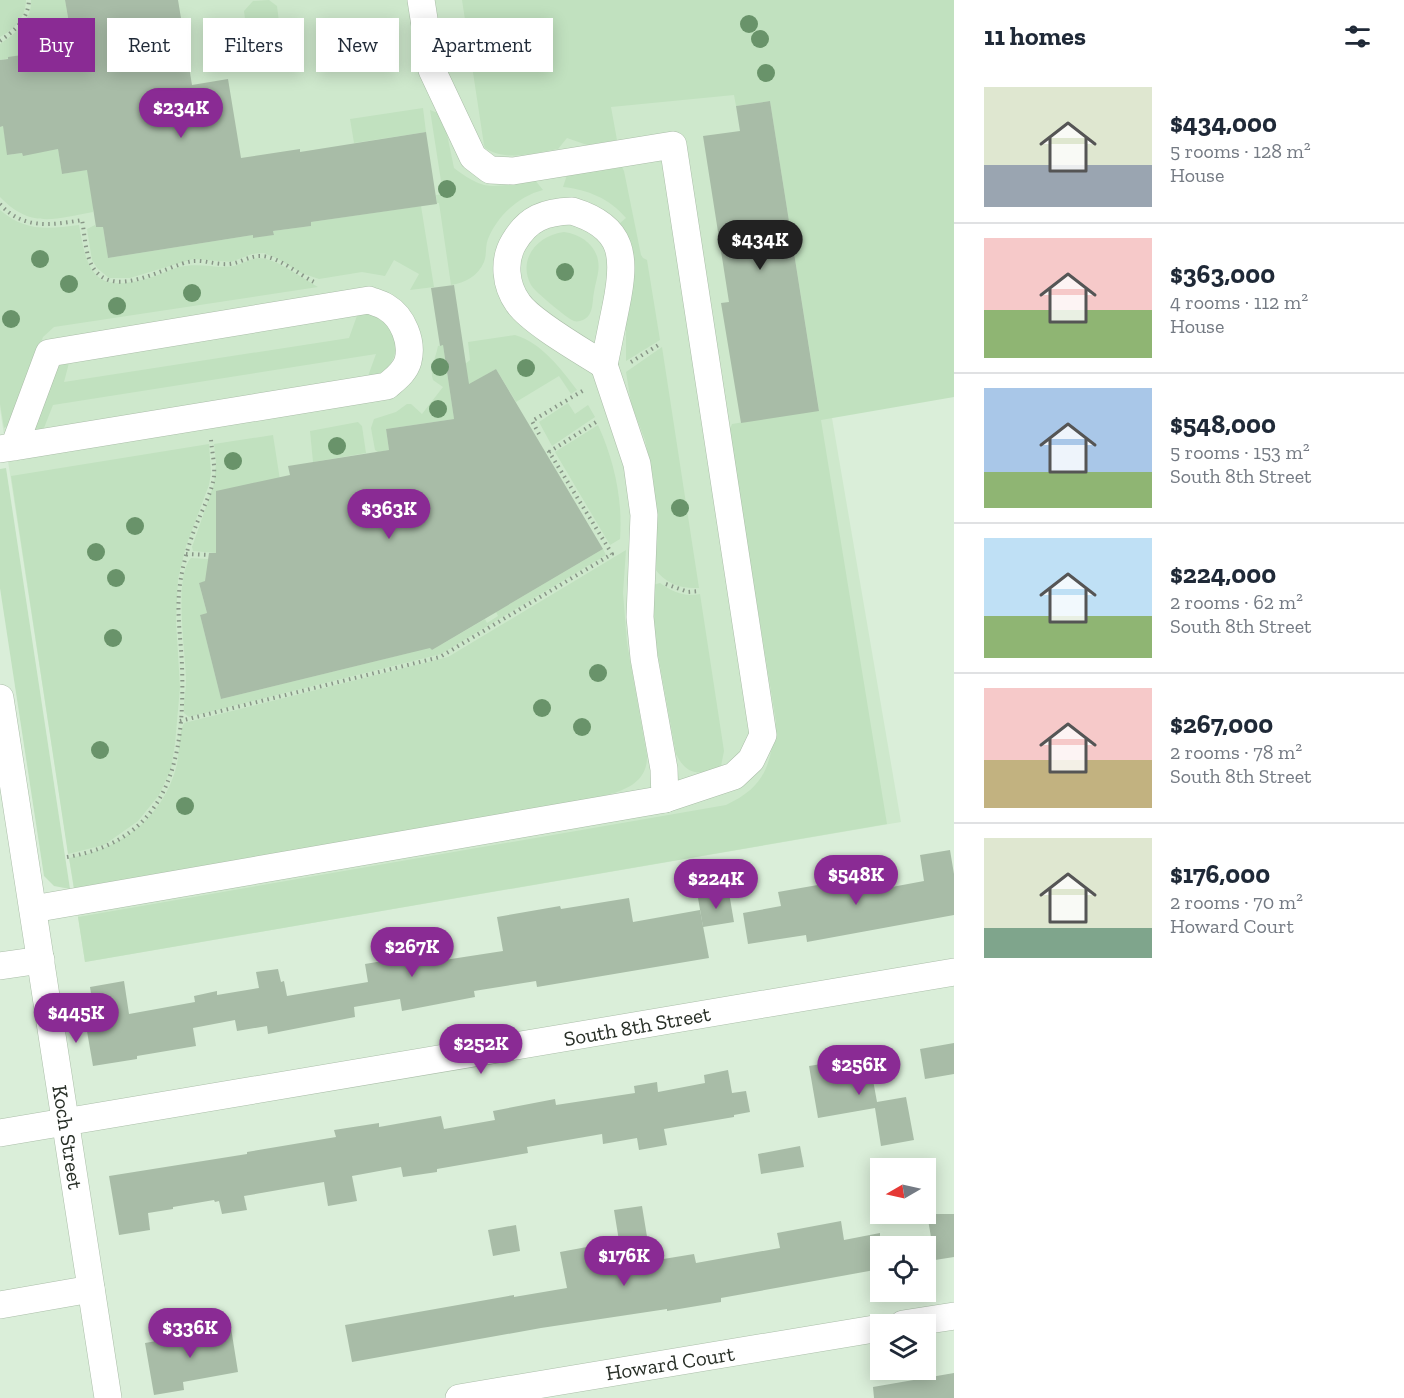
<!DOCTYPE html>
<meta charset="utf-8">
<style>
:root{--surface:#fff;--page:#f6f6f7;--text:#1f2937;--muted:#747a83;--line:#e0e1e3;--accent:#8a2b94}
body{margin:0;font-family:"Zilla Slab",serif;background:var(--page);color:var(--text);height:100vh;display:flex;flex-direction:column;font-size:22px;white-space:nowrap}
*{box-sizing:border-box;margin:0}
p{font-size:20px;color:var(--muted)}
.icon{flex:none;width:33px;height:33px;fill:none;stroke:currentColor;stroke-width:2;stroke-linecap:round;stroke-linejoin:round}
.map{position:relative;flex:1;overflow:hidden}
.side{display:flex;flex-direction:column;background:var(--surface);width:450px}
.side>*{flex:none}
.hud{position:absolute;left:18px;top:18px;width:570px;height:54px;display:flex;gap:12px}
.needle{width:39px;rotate:261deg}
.fabs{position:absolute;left:870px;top:1158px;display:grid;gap:12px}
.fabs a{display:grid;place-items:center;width:66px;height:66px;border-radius:0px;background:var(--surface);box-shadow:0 3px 15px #0003;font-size:30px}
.price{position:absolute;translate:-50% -51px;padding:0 14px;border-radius:21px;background:var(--accent);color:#fff;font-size:20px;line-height:39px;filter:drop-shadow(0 2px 3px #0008)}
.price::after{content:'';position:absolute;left:50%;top:36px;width:18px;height:14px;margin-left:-9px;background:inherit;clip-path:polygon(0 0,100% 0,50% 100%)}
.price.selected{background:#222;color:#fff}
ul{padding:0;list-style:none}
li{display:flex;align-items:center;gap:18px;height:150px;padding:0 30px}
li+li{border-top:2px solid var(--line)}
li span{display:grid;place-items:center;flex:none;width:168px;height:120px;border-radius:0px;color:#555}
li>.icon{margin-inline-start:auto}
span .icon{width:72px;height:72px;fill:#fffc;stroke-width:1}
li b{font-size:26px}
h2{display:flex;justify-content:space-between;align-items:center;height:72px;padding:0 30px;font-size:26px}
.chip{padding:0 21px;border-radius:0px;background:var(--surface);box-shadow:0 3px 15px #0003;font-size:21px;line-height:54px}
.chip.selected{background:var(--accent);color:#fff}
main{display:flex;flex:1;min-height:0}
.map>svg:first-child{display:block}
.built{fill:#cee8cc}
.green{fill:#c1e1bf}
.building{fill:#a8bca7}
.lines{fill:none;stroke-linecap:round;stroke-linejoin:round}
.minor-casing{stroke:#abbea9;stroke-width:28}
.path{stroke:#899788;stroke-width:4;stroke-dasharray:1.5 4.5;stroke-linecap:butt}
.minor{stroke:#fff;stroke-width:27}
.tree{fill:#69936a}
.labels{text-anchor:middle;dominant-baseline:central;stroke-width:4.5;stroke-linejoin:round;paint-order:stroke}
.street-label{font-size:21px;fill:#272e26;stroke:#fff}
</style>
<main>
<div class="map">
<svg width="954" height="1398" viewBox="0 0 954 1398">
<rect width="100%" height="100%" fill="#daeed9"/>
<path class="built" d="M0,0H464L777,73L832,418L901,822L85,962L0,409Z"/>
<g class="green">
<path d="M0,0H26V2C24,20 15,28 0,37Z"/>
<path d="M31,0H65L69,23L39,28L43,52L0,60V44C16,33 32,21 31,0Z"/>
<path d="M269,0L277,6L281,38L272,48L258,50L248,42L244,11L253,1Z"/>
<path d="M462,0H954V397L821,420L887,824L85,962L78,917L726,805C767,786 770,764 776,722L729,431L732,424L819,410L770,101L736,106L734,95L611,107L617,140L587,145L567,138L558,149C534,153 507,162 485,148L484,145Z"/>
<path d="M423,108L426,132L354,143L350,119Z"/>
<path d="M430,110L438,113L446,129L454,168C488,194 495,186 535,180L543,190C519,196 497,216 488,239C485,246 487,255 484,262C478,276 465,283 451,285L439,203H437L436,195L443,194Z"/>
<path d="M3,126L8,155L22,153L23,155L58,149L62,174L91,169L97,206L93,207V212C54,219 31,229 0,197V127Z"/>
<path d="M619,168L622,167L624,171L641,255L643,258L647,260L660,340L626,361V323L635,268L634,259L619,224L626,218C609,198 588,190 563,187L567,175Z"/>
<path d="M421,206L434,287L410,290L419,274L394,260L385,276L362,272L319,279L301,273L278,259L264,253L252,254L231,262L193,259L130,278H109L97,268L92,260L87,229L95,225L96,227H103L108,258L253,235V237L274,235L273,231L311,226V222Z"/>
<path d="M0,210C26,232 47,229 79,225C87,273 95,294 149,278C159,275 169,270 179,267C200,262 216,269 234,266C243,264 251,258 260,258C277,259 302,278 318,287L54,327L43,337L9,425L4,428L0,404Z"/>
<path d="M564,232C585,235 602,250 598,273C597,279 595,285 594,292C592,302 594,315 583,320C580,321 577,322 574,321C568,319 534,291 531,285C517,259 538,235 564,232Z"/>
<path d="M358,313C402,313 411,367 367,379L376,354L53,405L44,428L31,431L54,369L70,359L64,382L349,338Z"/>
<path d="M515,335C542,343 561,369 577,390L571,394L559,376L516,402L496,369L467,386L464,365L470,360L468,342Z"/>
<path d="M443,345L454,419L386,429L389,450L378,452L375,450L371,428L374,419L396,412L407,404H411L422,414L443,387L433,380C429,370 436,357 438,346Z"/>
<path d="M662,347L699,588C681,589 666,584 655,569L657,526L653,476L645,440L631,403L626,372Z"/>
<path d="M568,403L575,414L588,405L595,417L552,446L539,422Z"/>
<path d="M358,422L362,426L366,453L313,462L310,431Z"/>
<path d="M598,425C614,460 623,500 620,539L610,545L555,452Z"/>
<path d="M273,435L282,493L216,491V553L193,551L192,547L214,484L216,463L214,444Z"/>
<path d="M209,444L211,473L209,485L186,546L178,579L176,621L180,687L175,744L171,769L159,795L138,821L104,845L68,854L11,476Z"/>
<path d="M6,468L70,889L54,886L44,876L0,588V469Z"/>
<path d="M603,549L606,555L441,654L189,717L184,713C183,703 186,692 186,681C186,654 173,577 191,558L208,559L211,580L199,583L207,613L200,615L221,699L413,652L428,643L432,650L485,619L487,623L498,616L496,612Z"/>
<path d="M626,550L623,593L627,643L647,756C648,794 599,796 570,802L74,888L69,858C119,850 162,819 176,768C180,754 178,736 184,723L448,657Z"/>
<path d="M660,583C673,592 684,597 700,594L724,751L721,766C700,776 687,776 676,754L654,633L653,585Z"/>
</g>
<g class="building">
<path d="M65,0H178L192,85L228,79L241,158L300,149V152L426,132L437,204L311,222V226L273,231L274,235L253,238V235L108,258L103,227H96L87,170L62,174L58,149L23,156L22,153L7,155L3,126L0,127V60L8,59V57L43,52L39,28L69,23Z"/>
<path d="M770,101L819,411L741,423L721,303L729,302L703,136L740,131L736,106Z"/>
<path d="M454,285L469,384L496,369L603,549L432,650L430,648L221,699L200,615L207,613L199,583L205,581L209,553H216V491L290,475L288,466L389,450L386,429L454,419L443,345L440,346L431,288Z"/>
<path d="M950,850L954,874V915L807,942L806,935L748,944L743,913L781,906L778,892L863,877L865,892L924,881L920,855Z"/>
<path d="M729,893L734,922L703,927L698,898Z"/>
<path d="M629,898L633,922L700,910L709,958L537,987L536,981L474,991L475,997L402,1011L400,999L354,1007L355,1017L268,1034L267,1026L237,1031L235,1020L193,1028L196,1046L137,1056V1059L93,1066L83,1008L93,1006L90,987L124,981L129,1014L195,1002L194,996L217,991V995L259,988L256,972L278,969L281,982L284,981L287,996L368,982L365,964L424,954L425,963L503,951L497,917L560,906L561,909Z"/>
<path d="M954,1043V1074L925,1079L920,1049Z"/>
<path d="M867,1047L877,1102L906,1097L914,1140L881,1146L875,1108L818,1118L809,1066L846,1060L845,1051Z"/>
<path d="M728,1070L732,1093L746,1091L750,1112L734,1115V1117L664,1129L667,1145L639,1150L637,1138L603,1144L602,1134L527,1147L528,1153L437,1169V1172L403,1177L401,1167L352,1176L357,1201L328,1206L324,1182L244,1196L247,1210L222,1214L219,1201L215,1202L214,1200L173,1207V1209L148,1213L150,1230L119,1235L109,1176L247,1154V1152L336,1137L334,1130L379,1123V1127L441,1116L444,1129L495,1120L493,1111L555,1099L556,1105L635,1093L634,1086L657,1082L658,1092L705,1083L704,1075Z"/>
<path d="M800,1146L804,1167L761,1174L758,1154Z"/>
<path d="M642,1206L651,1261L694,1254L696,1263L780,1248L777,1233L841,1221L844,1240L880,1233V1269L721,1298V1302L667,1311V1309L541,1328L352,1362L345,1325L514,1295V1297L567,1288L560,1252L619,1241L614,1210Z"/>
<path d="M927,1214H954V1257L935,1260Z"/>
<path d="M516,1225L520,1251L493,1256L488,1230Z"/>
<path d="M231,1328L238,1372L183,1382L184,1390L154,1395L145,1343Z"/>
<path d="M954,1373V1398H874L873,1387Z"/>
</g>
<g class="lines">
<g class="minor-casing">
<g id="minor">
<path d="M421,0L432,70L473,157L490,170L513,171L673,145L763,735L751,760L734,776L665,799"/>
<path d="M572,211C625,227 626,257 616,306C612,325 608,345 604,365C582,351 531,322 518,303C505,285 503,260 514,242C528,218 545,212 572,211Z"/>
<path d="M0,449L14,447L387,386C395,379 405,372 408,361C413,342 403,317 386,307C381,304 374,302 369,300L49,353L14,447"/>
<path d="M0,698L108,1398"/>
<path d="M33,909L665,799L664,769L644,658L640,617L644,515L637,464L604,365"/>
<path d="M0,966L41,960"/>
<path d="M0,1133L954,972"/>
<path d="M0,1305L91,1289"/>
<path d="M903,1324L954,1316"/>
<path d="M459,1398L880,1328"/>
</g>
</g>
<g class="path">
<path d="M0,41C15,30 28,20 29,0"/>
<path d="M0,204C23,230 52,225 82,220C85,235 85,256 94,269C116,300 166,265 193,261C205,260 217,265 229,264C240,263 249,256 260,256C278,256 298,274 314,282"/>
<path d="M631,362L660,344"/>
<path d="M539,434L532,421L584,390"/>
<path d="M549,452L596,422"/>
<path d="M186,554L209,555"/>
<path d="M666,584L688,592L700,591"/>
<path d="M180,721L440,657L612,554L548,450"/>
<path d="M67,857C171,840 185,756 182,666C181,639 176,612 180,584C183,563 189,543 197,523C203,508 212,492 214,476C215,464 212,452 211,440"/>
</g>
<use href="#minor" class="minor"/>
</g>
<g class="tree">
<circle cx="749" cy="24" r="9"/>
<circle cx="760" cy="39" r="9"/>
<circle cx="766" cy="73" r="9"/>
<circle cx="447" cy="189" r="9"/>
<circle cx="40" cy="259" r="9"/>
<circle cx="565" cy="272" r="9"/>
<circle cx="69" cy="284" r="9"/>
<circle cx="192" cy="293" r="9"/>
<circle cx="117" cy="306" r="9"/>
<circle cx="11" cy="319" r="9"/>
<circle cx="440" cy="367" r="9"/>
<circle cx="526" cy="368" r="9"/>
<circle cx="438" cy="409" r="9"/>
<circle cx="337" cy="446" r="9"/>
<circle cx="233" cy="461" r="9"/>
<circle cx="680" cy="508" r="9"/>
<circle cx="135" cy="526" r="9"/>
<circle cx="96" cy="552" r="9"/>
<circle cx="116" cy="578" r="9"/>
<circle cx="113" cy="638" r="9"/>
<circle cx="598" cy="673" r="9"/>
<circle cx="542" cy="708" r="9"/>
<circle cx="582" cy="727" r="9"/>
<circle cx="100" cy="750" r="9"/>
<circle cx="185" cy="806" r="9"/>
</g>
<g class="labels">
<g class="street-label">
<text transform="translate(637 1026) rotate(-10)">South 8th Street</text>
<text transform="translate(68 1137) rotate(81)">Koch Street</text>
<text transform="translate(670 1363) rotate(-9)">Howard Court</text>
</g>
</g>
</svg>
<div class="fabs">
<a><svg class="needle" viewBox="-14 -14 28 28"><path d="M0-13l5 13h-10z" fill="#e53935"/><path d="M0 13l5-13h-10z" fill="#747a83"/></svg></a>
<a><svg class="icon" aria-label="locate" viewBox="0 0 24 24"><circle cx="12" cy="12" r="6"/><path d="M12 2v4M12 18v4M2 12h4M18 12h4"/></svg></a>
<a><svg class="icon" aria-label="layers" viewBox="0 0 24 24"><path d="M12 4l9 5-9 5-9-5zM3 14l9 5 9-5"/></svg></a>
</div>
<b class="price" style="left:181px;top:139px">$234K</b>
<b class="price selected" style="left:760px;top:271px">$434K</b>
<b class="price" style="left:389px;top:540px">$363K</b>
<b class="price" style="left:856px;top:906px">$548K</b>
<b class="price" style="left:716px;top:910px">$224K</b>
<b class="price" style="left:412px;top:978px">$267K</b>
<b class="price" style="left:76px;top:1044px">$445K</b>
<b class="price" style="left:481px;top:1075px">$252K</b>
<b class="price" style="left:859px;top:1096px">$256K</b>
<b class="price" style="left:624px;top:1287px">$176K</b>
<b class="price" style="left:190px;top:1359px">$336K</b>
<div class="hud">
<a class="chip selected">Buy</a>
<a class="chip">Rent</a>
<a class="chip">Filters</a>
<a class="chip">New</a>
<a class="chip">Apartment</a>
</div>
</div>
<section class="side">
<h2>11 homes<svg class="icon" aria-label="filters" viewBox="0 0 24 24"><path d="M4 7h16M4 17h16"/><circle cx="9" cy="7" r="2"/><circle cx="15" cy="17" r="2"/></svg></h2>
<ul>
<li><span style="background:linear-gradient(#dfe7d0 65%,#9aa5b1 0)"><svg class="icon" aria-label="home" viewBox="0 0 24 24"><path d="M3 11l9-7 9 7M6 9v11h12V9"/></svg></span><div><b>$434,000</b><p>5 rooms · 128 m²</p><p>House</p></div></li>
<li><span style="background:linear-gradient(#f6c9c9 60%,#8fb573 0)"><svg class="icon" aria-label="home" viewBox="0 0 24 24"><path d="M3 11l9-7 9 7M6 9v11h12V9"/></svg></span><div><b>$363,000</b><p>4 rooms · 112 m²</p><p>House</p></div></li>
<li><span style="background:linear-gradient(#a9c7e8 70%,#8fb573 0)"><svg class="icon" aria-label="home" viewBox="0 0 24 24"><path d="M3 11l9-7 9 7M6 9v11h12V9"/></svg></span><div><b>$548,000</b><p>5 rooms · 153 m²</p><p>South 8th Street</p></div></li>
<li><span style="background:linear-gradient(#bfe0f5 65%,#8fb573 0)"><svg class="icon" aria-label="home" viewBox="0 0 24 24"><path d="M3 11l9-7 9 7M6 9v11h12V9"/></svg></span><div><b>$224,000</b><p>2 rooms · 62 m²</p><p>South 8th Street</p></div></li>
<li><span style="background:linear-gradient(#f6c9c9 60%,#c2b280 0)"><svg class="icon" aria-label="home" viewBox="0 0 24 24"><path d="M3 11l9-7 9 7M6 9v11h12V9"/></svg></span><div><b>$267,000</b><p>2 rooms · 78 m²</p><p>South 8th Street</p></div></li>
<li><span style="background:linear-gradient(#dfe7d0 75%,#7fa58c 0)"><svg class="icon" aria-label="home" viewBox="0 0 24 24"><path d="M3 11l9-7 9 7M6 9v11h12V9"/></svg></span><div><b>$176,000</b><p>2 rooms · 70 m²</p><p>Howard Court</p></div></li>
</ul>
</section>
</main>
